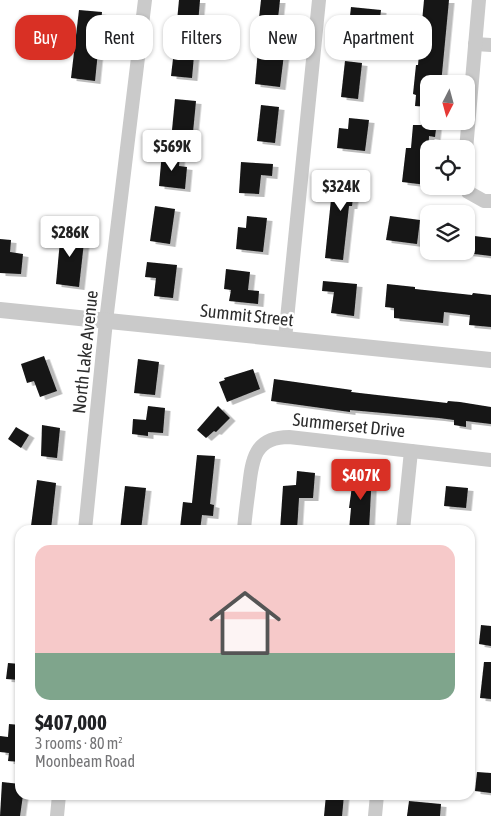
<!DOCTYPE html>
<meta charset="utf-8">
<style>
:root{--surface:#fff;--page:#f6f6f6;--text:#202124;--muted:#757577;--accent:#d93025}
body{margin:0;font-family:"Asap Condensed",sans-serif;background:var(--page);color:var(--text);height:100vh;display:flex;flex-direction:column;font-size:19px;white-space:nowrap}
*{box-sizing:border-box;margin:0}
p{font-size:16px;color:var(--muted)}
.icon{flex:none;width:28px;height:28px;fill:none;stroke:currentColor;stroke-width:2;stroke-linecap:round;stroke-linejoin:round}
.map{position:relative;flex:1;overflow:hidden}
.panel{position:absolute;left:15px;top:525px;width:460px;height:275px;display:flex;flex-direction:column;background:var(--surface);border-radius:15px;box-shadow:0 1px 4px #0004}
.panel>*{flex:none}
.top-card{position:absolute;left:15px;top:15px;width:461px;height:45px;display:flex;gap:10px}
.needle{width:32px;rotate:186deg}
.tools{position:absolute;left:420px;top:75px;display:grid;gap:10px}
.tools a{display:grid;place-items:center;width:55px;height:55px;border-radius:10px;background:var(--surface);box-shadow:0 1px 4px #0004;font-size:25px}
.price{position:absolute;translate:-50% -42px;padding:0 11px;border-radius:5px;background:#fff;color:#222;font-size:16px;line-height:32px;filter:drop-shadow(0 1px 2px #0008)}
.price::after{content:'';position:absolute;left:50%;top:30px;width:15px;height:11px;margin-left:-8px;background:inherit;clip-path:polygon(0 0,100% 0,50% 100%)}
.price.selected{background:var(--accent);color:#fff}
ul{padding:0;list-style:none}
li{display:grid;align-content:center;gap:10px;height:265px;padding:0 20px}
li span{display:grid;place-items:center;height:155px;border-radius:15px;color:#555}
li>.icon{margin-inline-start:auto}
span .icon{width:90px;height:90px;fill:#fffc;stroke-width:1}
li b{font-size:21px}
.pill{padding:0 18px;border-radius:15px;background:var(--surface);box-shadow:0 1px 4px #0004;font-size:18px;line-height:45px}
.pill.selected{background:var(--accent);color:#fff}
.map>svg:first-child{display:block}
.building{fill:#141414;filter:url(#shadow)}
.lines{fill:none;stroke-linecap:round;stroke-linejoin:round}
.minor{stroke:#cacaca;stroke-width:14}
.tertiary{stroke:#cacaca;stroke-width:16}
.labels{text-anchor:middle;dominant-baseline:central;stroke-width:5;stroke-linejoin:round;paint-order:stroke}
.street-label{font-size:18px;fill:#2d2d2d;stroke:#fff}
</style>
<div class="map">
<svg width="491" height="816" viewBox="0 0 491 816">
<defs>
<filter id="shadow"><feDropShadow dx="5.5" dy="3" stdDeviation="0" flood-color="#0004"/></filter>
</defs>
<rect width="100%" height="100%" fill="#fff"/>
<g class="building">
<path d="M179,0H200L198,23L177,21Z"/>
<path d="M261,0H280L278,18L288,19L287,30L258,27Z"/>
<path d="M424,0H449L441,84H429V107L415,106L416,95L413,94L416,65H418Z"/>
<path d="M351,7L381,10L378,35L369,34L368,44L347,42Z"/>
<path d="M79,10L102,12L95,81L71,78Z"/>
<path d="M175,42L195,44L192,78L171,76Z"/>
<path d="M258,50L284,54L280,87L255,84Z"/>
<path d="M345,61L362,63L358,99L341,97Z"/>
<path d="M175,99L196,101L193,132L172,130Z"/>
<path d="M261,105L279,107L275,143L257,141Z"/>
<path d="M349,118L369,120L365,151L337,148L339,128L348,129Z"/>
<path d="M422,121H437L435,137L429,136L427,185L402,182L406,148H411L413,125H421Z"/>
<path d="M162,152L180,154L179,166L187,167L185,189L159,186Z"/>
<path d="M241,162L273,164L272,176L261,175L259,194L239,193Z"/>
<path d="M334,170L355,172L354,180L361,181L359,198H353L352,206H349L343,260L325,258Z"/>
<path d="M155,206L175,209L170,244L150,241Z"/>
<path d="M247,216L267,218L263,252L236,249L238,227L246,228Z"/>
<path d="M390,216L420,220L417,244L386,240Z"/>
<path d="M61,230L85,233L79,287L56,284Z"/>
<path d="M466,235L491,238V256L466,253Z"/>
<path d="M0,239L11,240L10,252L23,254L21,274L0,273Z"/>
<path d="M147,262L177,265L173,298L154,296L156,278L145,277Z"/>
<path d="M226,269L250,272L248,290L259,291L258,304L229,301L231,290L224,289Z"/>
<path d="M323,281L357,284L354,316L331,313L334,292L322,291Z"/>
<path d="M387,284L415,287V289L472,295L473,293L491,295V327L469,325L470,315L444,312L443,323L394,318V308L385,307Z"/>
<path d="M44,356L57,391L40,397L34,381L27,383L21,364Z"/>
<path d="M138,359L159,362L155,395L134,393Z"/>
<path d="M253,369L260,389L227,402L219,382L225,380L224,378Z"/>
<path d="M274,379L352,390L351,392L447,403L448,401L460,402L491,407V424L466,421V427L454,425V420L439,418L350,410V412L271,401Z"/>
<path d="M148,406L165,408L163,433L148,432V436L132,434L133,419L146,420Z"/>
<path d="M218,406L230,418L216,432L214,431L206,438L197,430Z"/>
<path d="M42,425L60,428L57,458L41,456Z"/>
<path d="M16,427L29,435L21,448L8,439Z"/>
<path d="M197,455L215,456L210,504L214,505L213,516L202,515L200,530L180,528L183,502L192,503Z"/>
<path d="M297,471L315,473L313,498H299L297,530H280L283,486L296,485Z"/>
<path d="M354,471L372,472L369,530H349L351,508H349Z"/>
<path d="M37,480L56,483L51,529L31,526Z"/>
<path d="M125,486L146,488L141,530H120Z"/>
<path d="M446,486L468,488L466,508L444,506Z"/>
<path d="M481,625L491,626V646L479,644Z"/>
<path d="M484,662H491V699L480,698Z"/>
<path d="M8,663L20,664V680L6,679Z"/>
<path d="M9,724L20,725V762L8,761L9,753L0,752V736L8,737Z"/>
<path d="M477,772L491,773V793L475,791Z"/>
<path d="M2,782L20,784V795H23L20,816H0Z"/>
<path d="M326,795H344L342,816H324Z"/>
<path d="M409,801L441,804L440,816H407Z"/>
</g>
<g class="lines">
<g class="minor">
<path d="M475,44L491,45"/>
<path d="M466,150L479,0"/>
<path d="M466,186L468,192L484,201H491"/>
<path d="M285,339L319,0"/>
<path d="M85,530L106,321L145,0"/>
<path d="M244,530C245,516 247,502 249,487C252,459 255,437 289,437L491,460"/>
<path d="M403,530L411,451"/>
<path d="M57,816L59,795"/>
<path d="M375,816L377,795"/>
</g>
<path class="tertiary" d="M0,310L491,360"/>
</g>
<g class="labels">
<g class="street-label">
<text transform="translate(247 315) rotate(6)">Summit Street</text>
<text transform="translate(85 352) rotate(-84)">North Lake Avenue</text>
<text transform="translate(349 425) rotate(6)">Summerset Drive</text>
</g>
</g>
</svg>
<div class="tools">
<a><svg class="needle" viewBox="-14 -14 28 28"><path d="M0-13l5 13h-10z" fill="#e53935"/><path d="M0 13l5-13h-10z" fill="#757577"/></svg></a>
<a><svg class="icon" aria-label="locate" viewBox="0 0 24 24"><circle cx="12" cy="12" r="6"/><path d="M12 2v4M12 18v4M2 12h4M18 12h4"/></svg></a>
<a><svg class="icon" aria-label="layers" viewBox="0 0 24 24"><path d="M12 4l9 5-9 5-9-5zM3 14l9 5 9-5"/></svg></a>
</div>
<b class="price" style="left:172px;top:172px">$569K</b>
<b class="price" style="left:341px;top:212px">$324K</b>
<b class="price" style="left:70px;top:258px">$286K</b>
<b class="price selected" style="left:361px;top:501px">$407K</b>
<div class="top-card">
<a class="pill selected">Buy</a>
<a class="pill">Rent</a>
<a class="pill">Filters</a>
<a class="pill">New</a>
<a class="pill">Apartment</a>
</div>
<section class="panel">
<ul>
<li><span style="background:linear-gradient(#f6c9c9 70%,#7fa58c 0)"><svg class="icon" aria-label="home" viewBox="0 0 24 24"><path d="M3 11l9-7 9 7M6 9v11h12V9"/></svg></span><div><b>$407,000</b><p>3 rooms · 80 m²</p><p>Moonbeam Road</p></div></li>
</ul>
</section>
</div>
